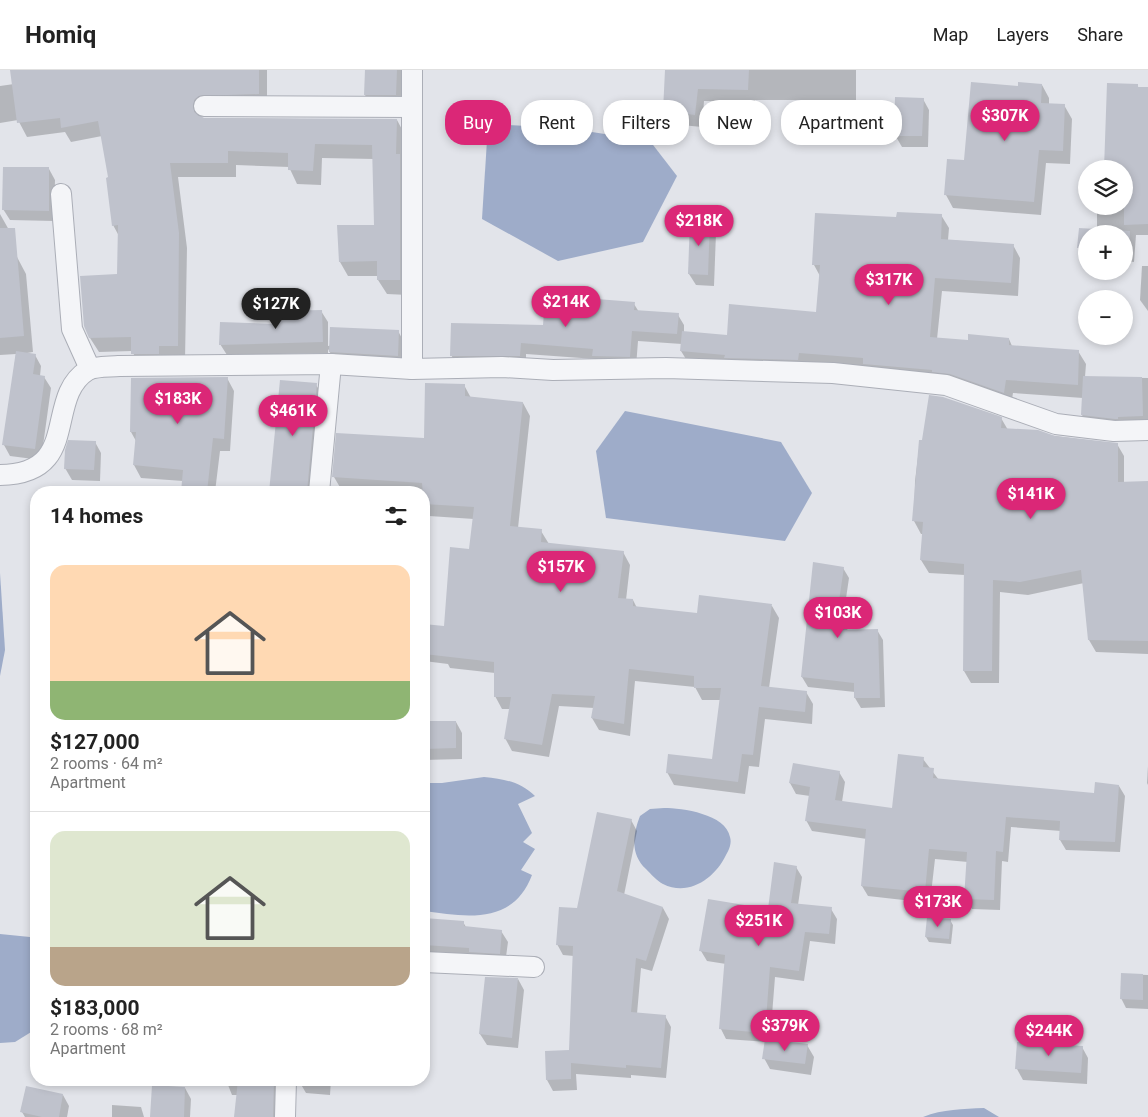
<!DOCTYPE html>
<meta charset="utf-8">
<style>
:root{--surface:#fff;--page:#f2f2f2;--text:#222;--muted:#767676;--line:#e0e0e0;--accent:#db2777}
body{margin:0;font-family:Roboto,sans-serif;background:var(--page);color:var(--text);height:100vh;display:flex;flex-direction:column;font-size:19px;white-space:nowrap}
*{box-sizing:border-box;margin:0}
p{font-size:16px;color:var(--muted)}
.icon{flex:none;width:28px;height:28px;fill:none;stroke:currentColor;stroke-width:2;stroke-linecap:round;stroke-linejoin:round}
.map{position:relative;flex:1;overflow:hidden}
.details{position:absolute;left:30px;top:416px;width:400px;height:600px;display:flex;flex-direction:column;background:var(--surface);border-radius:20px;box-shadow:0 2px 8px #0003}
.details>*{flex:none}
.banner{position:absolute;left:445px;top:30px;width:475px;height:45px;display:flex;gap:10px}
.buttons{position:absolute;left:1078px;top:90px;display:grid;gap:10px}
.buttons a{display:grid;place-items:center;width:55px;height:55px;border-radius:50%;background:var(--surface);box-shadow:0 2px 8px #0003;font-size:25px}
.price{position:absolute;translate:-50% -42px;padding:0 11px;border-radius:18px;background:var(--accent);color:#fff;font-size:16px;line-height:32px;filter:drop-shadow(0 1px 2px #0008)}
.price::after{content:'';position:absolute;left:50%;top:30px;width:15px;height:11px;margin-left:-8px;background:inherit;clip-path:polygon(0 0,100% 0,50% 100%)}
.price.active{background:#222;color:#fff}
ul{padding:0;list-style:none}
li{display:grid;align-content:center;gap:10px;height:265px;padding:0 20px}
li+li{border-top:1px solid var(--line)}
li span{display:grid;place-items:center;height:155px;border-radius:15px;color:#555}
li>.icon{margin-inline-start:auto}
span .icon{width:90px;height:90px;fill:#fffc;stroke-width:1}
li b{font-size:21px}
h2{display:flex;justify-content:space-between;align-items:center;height:60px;padding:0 20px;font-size:21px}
.pill{padding:0 18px;border-radius:20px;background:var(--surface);box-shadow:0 2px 8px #0003;font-size:18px;line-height:45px}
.pill.active{background:var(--accent);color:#fff}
header{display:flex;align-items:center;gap:30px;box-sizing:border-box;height:70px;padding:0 25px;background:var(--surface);border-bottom:1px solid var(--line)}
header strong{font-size:24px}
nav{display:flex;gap:28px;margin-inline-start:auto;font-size:18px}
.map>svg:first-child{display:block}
.water{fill:#9eacc9}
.shadow{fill:#0003}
.building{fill:#bfc2cc}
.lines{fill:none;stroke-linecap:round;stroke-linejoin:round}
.minor-casing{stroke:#abaeb7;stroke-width:22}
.minor{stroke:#f4f5f8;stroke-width:20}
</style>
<header>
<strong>Homiq</strong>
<nav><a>Map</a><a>Layers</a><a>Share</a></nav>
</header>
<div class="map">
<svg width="1148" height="1047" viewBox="0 0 1148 1047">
<rect width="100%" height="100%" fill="#e2e4ea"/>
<g class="water">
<path d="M488,54L566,58L650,71L677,106L643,172L558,191L482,149Z"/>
<path d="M625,341L781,372L812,423L785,471L606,448L596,381Z"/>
<path d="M0,503L5,580L0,606Z"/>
<path d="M484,707C505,709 520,712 535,726L518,734L532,763L523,772L535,779L521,800L532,805C513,855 467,847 424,841V713H442Z"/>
<path d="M664,738C682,738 726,744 730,767C732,773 729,780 726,785C715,808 689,827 663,814C657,811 651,804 646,799C630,784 633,764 640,746L650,739Z"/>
<path d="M0,864L30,867L36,871V959L15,972L0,973Z"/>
<path d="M984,1038L999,1047H923C943,1039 963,1039 984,1038Z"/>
</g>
<g class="shadow">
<path d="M12,0H267V39L202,44L201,48L397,50L405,65L408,225L387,224L378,210V206H348L340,192L375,156L374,89L322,88L321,115L297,114L289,97L236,95V107H178L187,178L185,290L141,298L132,281L99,282L90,268L119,206V166L113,155L110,109L102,66L71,72L65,62L27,67L18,50L0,53V16L14,14Z"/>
<path d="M366,0H406L404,39H373L365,25Z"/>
<path d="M668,0H856V30H755V32L704,31L702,57L671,54L664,41Z"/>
<path d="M1042,15L1049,28V34L1064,35L1072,49L1070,94L1046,93L1041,145L953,138L946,125L966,92L1019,17Z"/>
<path d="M1137,15L1139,18H1148V165H1136L1134,192L1124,191V164H1086L1085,188L1079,177L1080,159L1097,160V136H1124V99H1098V93H1105Z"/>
<path d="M923,29L929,40L928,77H902L895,65Z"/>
<path d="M49,99L55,110L54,151L10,150L3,139Z"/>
<path d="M0,144L9,160L17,187L26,204L33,282L27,283L35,285L41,296L40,306L44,307L51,318L41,390L10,386L4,375L16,284L0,285Z"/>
<path d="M941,145L949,158L948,170L1013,175L1020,188L1018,226L942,221L937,269L969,271L1009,269L1012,276L1078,281L1086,294L1085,307L1148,308V356L1088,355L1082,345L1083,328L1013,323L1011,335L868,300L689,294L681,281L682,274L638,271L636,297L595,289L526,284V297L458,296L451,285L545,256L584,223L588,230L634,234L639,242L678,245L684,255V262L728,266L818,243L820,206L814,195L898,148Z"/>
<path d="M709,152L716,163L714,216L696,215L689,204Z"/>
<path d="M1142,196H1148V241L1140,230Z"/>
<path d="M321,241L328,252V276L398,261L404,272L403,297L336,293L328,279V283L227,285L220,274Z"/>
<path d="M227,308L234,321L230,381H220L215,422H182L183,411L141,408L134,395L136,371L131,362Z"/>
<path d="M281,311L316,315L324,327L315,422H270Z"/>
<path d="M464,315L471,328L523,333L530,346L518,458L541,461L549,474L623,482L630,495L626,530H633L637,538L698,544L772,536L779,548L769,618L806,622L813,634L812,654L765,649L759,697L749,696L745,724L674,715L667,702L713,690L721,630H702L695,617L635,611L630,666L599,660L592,648L594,638L559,636L549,687L512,681L505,668L511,639H502L495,626V603L450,598L448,594L424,591V555L446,558L470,480L474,449L429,446L424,436V422L341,419L334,407L425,370Z"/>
<path d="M1001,348L1008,360L1117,374L1124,386V413L1148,412V584L1096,582L1089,570L1084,513L1028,525L1000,522L999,613H971L964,601L965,505L929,503L921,490L924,464H921L914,451L915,411L920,371Z"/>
<path d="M95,372L101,383L100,411L72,410L65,398Z"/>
<path d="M843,498L849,508L843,549L848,561L877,560L883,570L885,637L861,638L855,628V622L808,617L802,607Z"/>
<path d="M424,652H456L462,663V689L424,690Z"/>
<path d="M923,689L939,710L1095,724L1119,716L1125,726L1120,782L1066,780L1060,770L1061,761L1011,757L1008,792L1002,791L1000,840L972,839L966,828L968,792L935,789L930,833L868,826L862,816L867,769L812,761L806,750L810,726L796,724L790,713L839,702L845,712L842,732L893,740Z"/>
<path d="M1148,696V715L1147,713Z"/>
<path d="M631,750L637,761L624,825L663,838L669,849L652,901L641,898L637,944L665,946L671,957L666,1008L631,1005V1008L576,1004L577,1020L553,1021L547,1010L570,982L574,886L563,885L557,874Z"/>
<path d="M796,797L802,807L798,835L831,839L837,849L835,874L810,871L804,911L775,907L770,971L807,975L814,987L811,1005L770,999L764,988L766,972L726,969L721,959L726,894L707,891L701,881L769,840Z"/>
<path d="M424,849L463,852L466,857L501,861L508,872L505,894L424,885Z"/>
<path d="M950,850L953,855L951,874L929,872L926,867Z"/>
<path d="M1122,904L1148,905V939L1126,938L1121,928Z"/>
<path d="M518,909L524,920L518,978L487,975L480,964Z"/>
<path d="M1082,977L1088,988L1087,1014L1023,1010L1017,999Z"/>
<path d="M226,1010H331L330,1025L306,1023L299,1011L287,1010L279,1047H236L238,1025H232Z"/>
<path d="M185,1018L191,1029L190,1047H152Z"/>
<path d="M63,1025L69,1036L67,1047H25L22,1042Z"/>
<path d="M112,1035L141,1037L144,1047H112Z"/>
</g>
<g class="building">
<path d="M10,0H259V24L199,26L194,30V42L204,48L397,49L396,84H400V210H377V191L339,192L337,155H374L372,75L315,74L313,101L288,100V83L228,81V93H170L179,163L178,276H159V284H131V267L89,268L84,256L80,206L117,204L118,155L112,156L106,108L108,107L98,51L61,58L60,48L17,53Z"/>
<path d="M365,0H397L396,25H364Z"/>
<path d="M665,0H749L748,20L698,19L695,45L663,41Z"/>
<path d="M971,12L1018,16V12L1042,14L1041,33L1065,34L1063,81L1039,80L1034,132L944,125L947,89L964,90Z"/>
<path d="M1107,13L1138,14V17H1148V154L1124,155V99H1104Z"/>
<path d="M895,27L924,28L922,66H894Z"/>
<path d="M3,97H49V141L2,140Z"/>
<path d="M897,142L942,144L941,169L1014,174L1011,213L935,208L930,267L968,270V264L1009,268V275L1079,280L1078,315L1006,310L1004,323L950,304L932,302V300L863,294V288L799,283L798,290L724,288L725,285L680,281L682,261L727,265L729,234L816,242L820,195H812L815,143L896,147Z"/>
<path d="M690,150L710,151L708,205L688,204Z"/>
<path d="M0,158H15L24,266L0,268Z"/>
<path d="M1079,158L1130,161L1129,181H1124V164H1086V178H1077Z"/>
<path d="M546,218L585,222L584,228L635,232L634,240L679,243L677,264L632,261L630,287L592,286L593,279L521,273L520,286H450L451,253L543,255Z"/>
<path d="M322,240L323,272L219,275L220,252L274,254V241Z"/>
<path d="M330,257L399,260L398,286L329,282Z"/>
<path d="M16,281L36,284L33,304L45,306L35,379L2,375Z"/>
<path d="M1083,306L1142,307L1143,346L1118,347V349H1115L1081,345Z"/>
<path d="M228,307L224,369L213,368L207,422H181L183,400L133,395L136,362H130L131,308Z"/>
<path d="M280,310L317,313L307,422H269Z"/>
<path d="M425,313L465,314V326L523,332L510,456L542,459L541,472L624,481L618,528L633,529V536L697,543L699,525L772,534L761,616L807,621L805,642L759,637L753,685L742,684L738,712L666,703L668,684L712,689L721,618H694V606L629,599L624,654L591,648L595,626L552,624L542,675L504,669L511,627H494V592L424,584V554L444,556L450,477L469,479L474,437L424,434L422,413L332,407L336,363L424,368Z"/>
<path d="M929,325L943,327L1002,347L1001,358L1038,360L1055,366L1118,373V412L1148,411V571L1088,570L1081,500L1020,512L993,510L992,601H963L964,494L920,490L923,452L912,451L919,370H922Z"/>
<path d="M68,370L96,371L94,400L64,399L65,380Z"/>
<path d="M813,492L844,497L837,545H843L842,560L878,559L880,628H854V613L801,607Z"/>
<path d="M424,651H456V678L424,679Z"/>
<path d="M898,684L924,687L923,697L934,698L933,708L1094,723L1095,712L1119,715L1115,772L1059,770L1060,751L1006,747L1003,782L996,781L994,830L964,829L967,782L929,779L925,822L861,816L866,759L805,751L810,717L789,713L793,693L840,701L835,730L892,738Z"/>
<path d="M597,742L632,749L617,821L663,837L646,891L636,888L631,942L666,945L661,998L626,995V998L571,993V1009L546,1010L545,981L569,980L573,876L556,875L559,837L577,838Z"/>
<path d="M774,792L797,796L791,833L832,837L829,864L805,862L799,901L770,897L765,963L719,959L725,885L699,881L708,829L768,839Z"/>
<path d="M927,847L951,849L949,869L925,867Z"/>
<path d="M424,848L464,851V856L502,860L500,884L469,882V878L424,875Z"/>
<path d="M1121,903L1143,904V930L1120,929Z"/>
<path d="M485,907L518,908L512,968L479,964Z"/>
<path d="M765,969L808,974L805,994L762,989Z"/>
<path d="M1017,972L1083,976L1081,1003L1015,999Z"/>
<path d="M238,1010H274L273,1047H234Z"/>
<path d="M152,1015L185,1017L184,1047H150Z"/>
<path d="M26,1016L63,1024L59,1047H42L20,1042Z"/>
</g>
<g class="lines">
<g class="minor-casing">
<g id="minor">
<path d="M204,36L412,37"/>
<path d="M61,124L72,259L90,299"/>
<path d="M412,299V0"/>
<path d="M0,405C83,404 43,328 88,300C96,296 110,297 119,296L331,294L412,299L502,297L553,300L666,298L833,303L946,315L1056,354L1114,361L1148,360"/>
<path d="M319,422L331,294"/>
<path d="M424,892L534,897"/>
<path d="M285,1047L286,1010"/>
</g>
</g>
<use href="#minor" class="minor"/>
</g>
</svg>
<div class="buttons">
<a><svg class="icon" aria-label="layers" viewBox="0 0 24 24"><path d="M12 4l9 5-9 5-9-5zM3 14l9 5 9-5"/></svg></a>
<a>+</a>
<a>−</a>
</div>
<b class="price" style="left:1005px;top:72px">$307K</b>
<b class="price" style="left:699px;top:177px">$218K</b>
<b class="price" style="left:889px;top:236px">$317K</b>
<b class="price" style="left:566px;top:258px">$214K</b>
<b class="price active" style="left:276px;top:260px">$127K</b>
<b class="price" style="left:178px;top:355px">$183K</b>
<b class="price" style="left:293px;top:367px">$461K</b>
<b class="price" style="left:1031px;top:450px">$141K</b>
<b class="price" style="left:561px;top:523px">$157K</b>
<b class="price" style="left:838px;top:569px">$103K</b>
<b class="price" style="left:938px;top:858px">$173K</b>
<b class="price" style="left:759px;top:877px">$251K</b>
<b class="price" style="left:785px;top:982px">$379K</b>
<b class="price" style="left:1049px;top:987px">$244K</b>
<div class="banner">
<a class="pill active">Buy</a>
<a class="pill">Rent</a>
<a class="pill">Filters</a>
<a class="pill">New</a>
<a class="pill">Apartment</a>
</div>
<section class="details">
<h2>14 homes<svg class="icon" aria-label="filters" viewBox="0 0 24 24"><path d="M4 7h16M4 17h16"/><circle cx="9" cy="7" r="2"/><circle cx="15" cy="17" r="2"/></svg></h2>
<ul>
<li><span style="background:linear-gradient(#ffd9b3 75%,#8fb573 0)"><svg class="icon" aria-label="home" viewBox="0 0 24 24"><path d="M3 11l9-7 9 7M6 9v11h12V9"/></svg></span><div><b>$127,000</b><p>2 rooms · 64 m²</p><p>Apartment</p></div></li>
<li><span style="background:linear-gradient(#dfe7d0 75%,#b9a48a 0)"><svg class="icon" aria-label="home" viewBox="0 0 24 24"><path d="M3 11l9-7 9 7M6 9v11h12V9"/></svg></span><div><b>$183,000</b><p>2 rooms · 68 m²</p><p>Apartment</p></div></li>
</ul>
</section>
</div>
